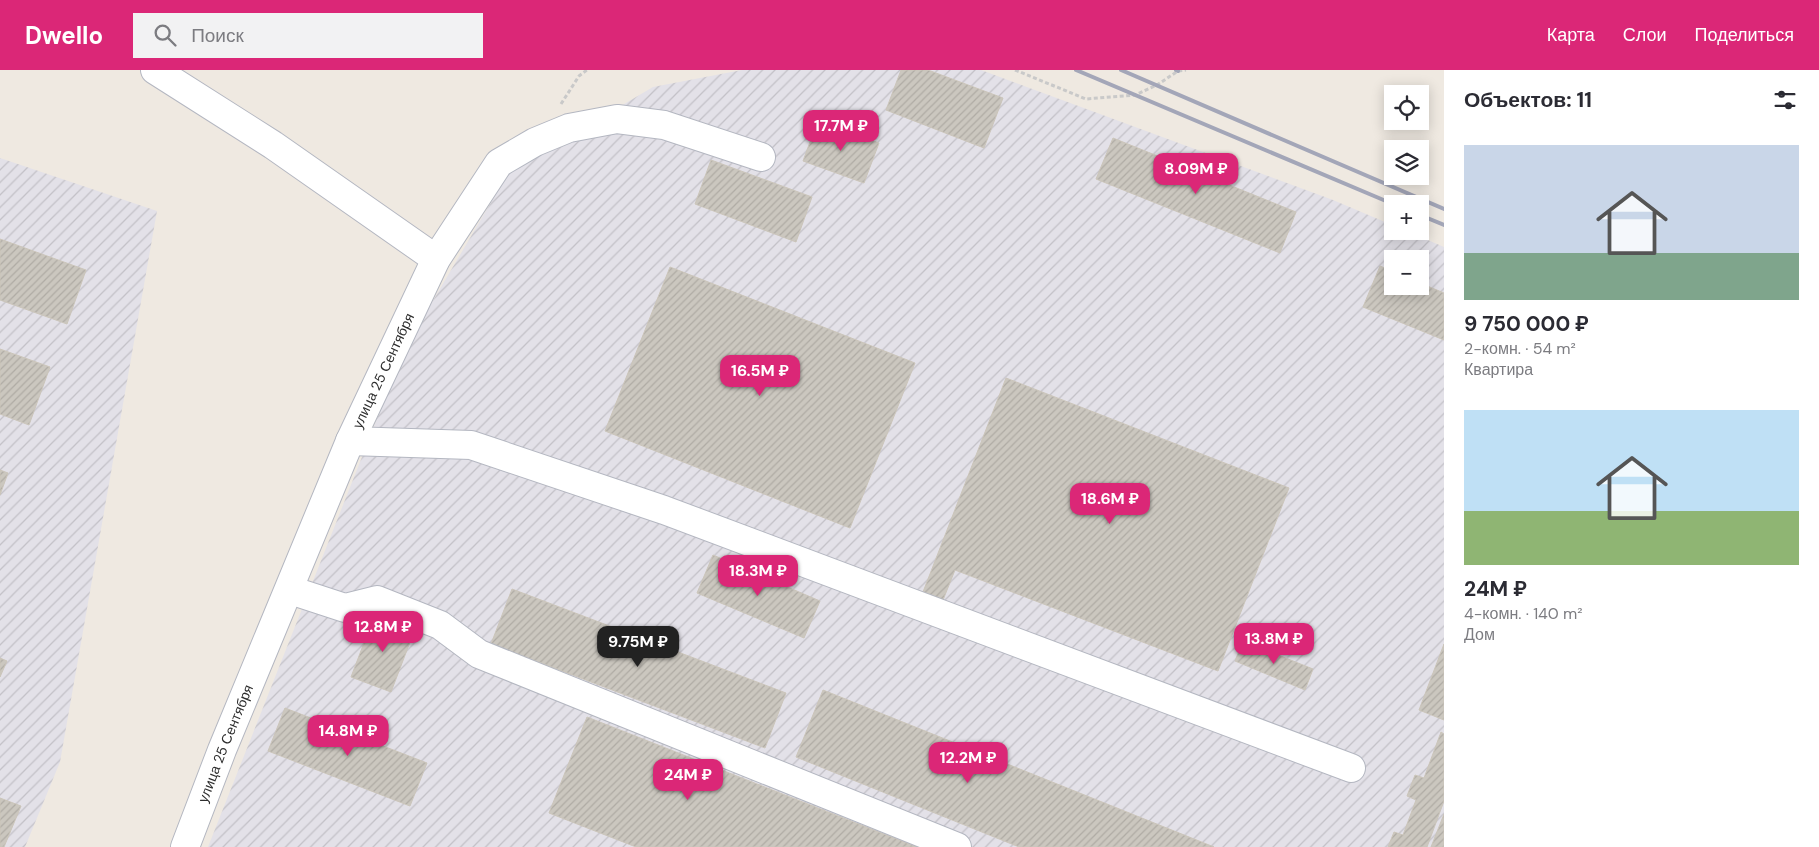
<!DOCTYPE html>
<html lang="ru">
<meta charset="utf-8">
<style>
:root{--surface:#fff;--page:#f2f2f3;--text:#2b2b33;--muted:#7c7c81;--accent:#db2777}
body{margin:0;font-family:"DM Sans",sans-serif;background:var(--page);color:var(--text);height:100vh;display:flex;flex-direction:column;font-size:19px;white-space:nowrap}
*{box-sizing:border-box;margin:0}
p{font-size:16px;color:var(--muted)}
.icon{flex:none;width:28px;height:28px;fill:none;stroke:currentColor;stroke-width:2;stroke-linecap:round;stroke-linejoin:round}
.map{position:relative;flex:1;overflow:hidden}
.drawer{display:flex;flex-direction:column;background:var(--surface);width:375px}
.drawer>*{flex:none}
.controls{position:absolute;left:1384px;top:15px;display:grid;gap:10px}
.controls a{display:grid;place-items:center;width:45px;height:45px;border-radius:0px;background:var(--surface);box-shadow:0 2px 12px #0003;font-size:25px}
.price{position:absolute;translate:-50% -42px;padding:0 11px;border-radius:10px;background:var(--accent);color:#fff;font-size:16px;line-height:32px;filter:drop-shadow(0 1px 2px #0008)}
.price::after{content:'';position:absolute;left:50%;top:30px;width:15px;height:11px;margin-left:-8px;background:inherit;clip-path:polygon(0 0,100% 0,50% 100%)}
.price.on{background:#222;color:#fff}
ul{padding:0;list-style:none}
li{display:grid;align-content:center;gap:10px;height:265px;padding:0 20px}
li span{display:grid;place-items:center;height:155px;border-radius:0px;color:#555}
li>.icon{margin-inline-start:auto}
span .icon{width:90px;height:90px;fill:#fffc;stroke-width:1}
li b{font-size:21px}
h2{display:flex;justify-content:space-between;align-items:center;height:60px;padding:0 20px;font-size:21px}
header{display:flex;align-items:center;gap:30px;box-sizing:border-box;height:70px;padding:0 25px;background:var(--accent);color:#fff}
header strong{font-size:24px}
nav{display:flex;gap:28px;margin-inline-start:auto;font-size:18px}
.search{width:350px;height:45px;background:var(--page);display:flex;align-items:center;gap:12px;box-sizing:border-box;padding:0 18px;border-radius:0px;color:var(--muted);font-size:19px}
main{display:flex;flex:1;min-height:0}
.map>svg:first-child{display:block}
.industrial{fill:url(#industrial-furrows);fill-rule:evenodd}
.building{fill:url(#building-hatch);stroke:#cbc5ba}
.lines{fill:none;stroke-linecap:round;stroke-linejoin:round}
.minor-casing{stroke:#b4b7c1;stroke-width:30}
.path{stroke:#c9c9c9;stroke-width:3;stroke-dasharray:4 2.5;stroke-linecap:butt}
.minor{stroke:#fff;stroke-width:28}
.rail{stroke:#a3a6b8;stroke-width:4}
.labels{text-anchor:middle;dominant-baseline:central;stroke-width:4;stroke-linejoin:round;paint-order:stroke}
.street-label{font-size:14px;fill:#2e2e2e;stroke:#fff}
</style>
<header>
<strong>Dwello</strong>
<div class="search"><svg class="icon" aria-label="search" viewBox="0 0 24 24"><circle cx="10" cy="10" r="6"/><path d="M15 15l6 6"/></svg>Поиск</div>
<nav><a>Карта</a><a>Слои</a><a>Поделиться</a></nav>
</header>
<main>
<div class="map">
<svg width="1444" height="777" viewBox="0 0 1444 777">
<defs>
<pattern id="industrial-furrows" width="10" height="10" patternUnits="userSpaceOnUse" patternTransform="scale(1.25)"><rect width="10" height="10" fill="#e3e1e8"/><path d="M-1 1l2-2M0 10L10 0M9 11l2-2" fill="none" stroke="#c3c1c7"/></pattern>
<pattern id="building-hatch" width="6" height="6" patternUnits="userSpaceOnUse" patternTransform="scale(1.25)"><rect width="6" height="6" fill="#cbc7bf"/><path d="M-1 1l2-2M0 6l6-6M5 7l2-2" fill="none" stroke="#afaba4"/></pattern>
</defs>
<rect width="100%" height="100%" fill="#efe9e1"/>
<g class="industrial">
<path d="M742,0H981L1333,130L1392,155V161H1407L1444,177V777H208L405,278L509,102L653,17ZM1392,189H1420V216H1392Z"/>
<path d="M0,88L157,141L60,692L25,777H0Z"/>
</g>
<g class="building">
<path d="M901,0H928L1003,28L984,78L886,40Z"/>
<path d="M818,50L879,73L864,113L803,91Z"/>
<path d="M1113,68L1296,142L1280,183L1096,109Z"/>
<path d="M711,90L812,127L796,172L695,134Z"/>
<path d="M0,169L86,200L67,254L0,230Z"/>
<path d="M1380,196L1392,201V216H1420V213L1444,223V270L1363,237Z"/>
<path d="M670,197L915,293L850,458L605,361Z"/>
<path d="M0,279L50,297L29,355L0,344Z"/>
<path d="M1006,308L1289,418L1218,601L955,500L943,530L923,522Z"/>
<path d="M0,400L8,403L0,425Z"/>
<path d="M713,485L820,531L804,568L697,523Z"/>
<path d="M512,519L786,623L765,678L491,574Z"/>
<path d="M375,544L415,559L391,622L351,607Z"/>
<path d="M1243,571L1313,599L1305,620L1235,591Z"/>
<path d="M1444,574V650L1419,640Z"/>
<path d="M0,588L7,591L0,607Z"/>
<path d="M823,620L1214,777H1019L796,687Z"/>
<path d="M285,638L427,693L410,736L268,681Z"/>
<path d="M587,647L917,777H636L549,743Z"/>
<path d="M1441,662L1444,664V731L1427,777H1388L1394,762L1403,765L1416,730L1407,726L1415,705L1424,708Z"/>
<path d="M0,728L21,736L4,777H0Z"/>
<path d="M1444,744V777H1431Z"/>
</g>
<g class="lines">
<g class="minor-casing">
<g id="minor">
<path d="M155,0L273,75L436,189"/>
<path d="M350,371L471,375L664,440L1351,698"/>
<path d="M290,520L345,538L377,530L440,555L479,584L957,777"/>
<path id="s1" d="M185,777L222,680L350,371L436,189L499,93L535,72L569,58L617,49L664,55L761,87"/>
</g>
</g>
<g class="path">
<path d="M1015,0L1086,29L1135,25L1157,15L1178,1L1186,0"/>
<path d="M561,34L579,6L587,0"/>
</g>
<use href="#minor" class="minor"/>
<g class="rail">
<path d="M1076,0L1393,134"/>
<path d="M1121,0L1444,139"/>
<path d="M1176,0L1178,1"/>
<path d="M1420,145L1444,155"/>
</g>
</g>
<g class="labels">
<g class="street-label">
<text stroke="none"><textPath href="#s1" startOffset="516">улица 25 Сентября</textPath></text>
<text stroke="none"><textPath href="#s1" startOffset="111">улица 25 Сентября</textPath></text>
</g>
</g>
</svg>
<div class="controls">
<a><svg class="icon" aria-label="locate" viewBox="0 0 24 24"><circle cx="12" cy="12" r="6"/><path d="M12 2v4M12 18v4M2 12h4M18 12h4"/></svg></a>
<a><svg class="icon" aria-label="layers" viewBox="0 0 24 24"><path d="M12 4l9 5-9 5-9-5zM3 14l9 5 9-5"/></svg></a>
<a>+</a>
<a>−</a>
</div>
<b class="price" style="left:841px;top:82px">17.7M ₽</b>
<b class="price" style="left:1196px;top:125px">8.09M ₽</b>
<b class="price" style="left:760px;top:327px">16.5M ₽</b>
<b class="price" style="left:1110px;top:455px">18.6M ₽</b>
<b class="price" style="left:758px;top:527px">18.3M ₽</b>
<b class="price" style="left:383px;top:583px">12.8M ₽</b>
<b class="price" style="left:1274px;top:595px">13.8M ₽</b>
<b class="price on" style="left:638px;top:598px">9.75M ₽</b>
<b class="price" style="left:348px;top:687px">14.8M ₽</b>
<b class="price" style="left:968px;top:714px">12.2M ₽</b>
<b class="price" style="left:688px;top:731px">24M ₽</b>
</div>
<section class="drawer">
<h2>Объектов: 11<svg class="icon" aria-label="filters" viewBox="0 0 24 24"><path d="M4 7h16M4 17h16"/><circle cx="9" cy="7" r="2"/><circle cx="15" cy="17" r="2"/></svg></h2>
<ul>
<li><span style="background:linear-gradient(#c9d6e8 70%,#7fa58c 0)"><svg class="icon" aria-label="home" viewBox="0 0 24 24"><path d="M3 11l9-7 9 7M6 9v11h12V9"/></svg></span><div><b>9 750 000 ₽</b><p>2-комн. · 54 m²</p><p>Квартира</p></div></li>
<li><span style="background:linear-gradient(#bfe0f5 65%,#8fb573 0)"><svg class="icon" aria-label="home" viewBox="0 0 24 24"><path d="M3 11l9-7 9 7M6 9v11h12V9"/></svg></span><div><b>24M ₽</b><p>4-комн. · 140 m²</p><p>Дом</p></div></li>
</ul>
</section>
</main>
